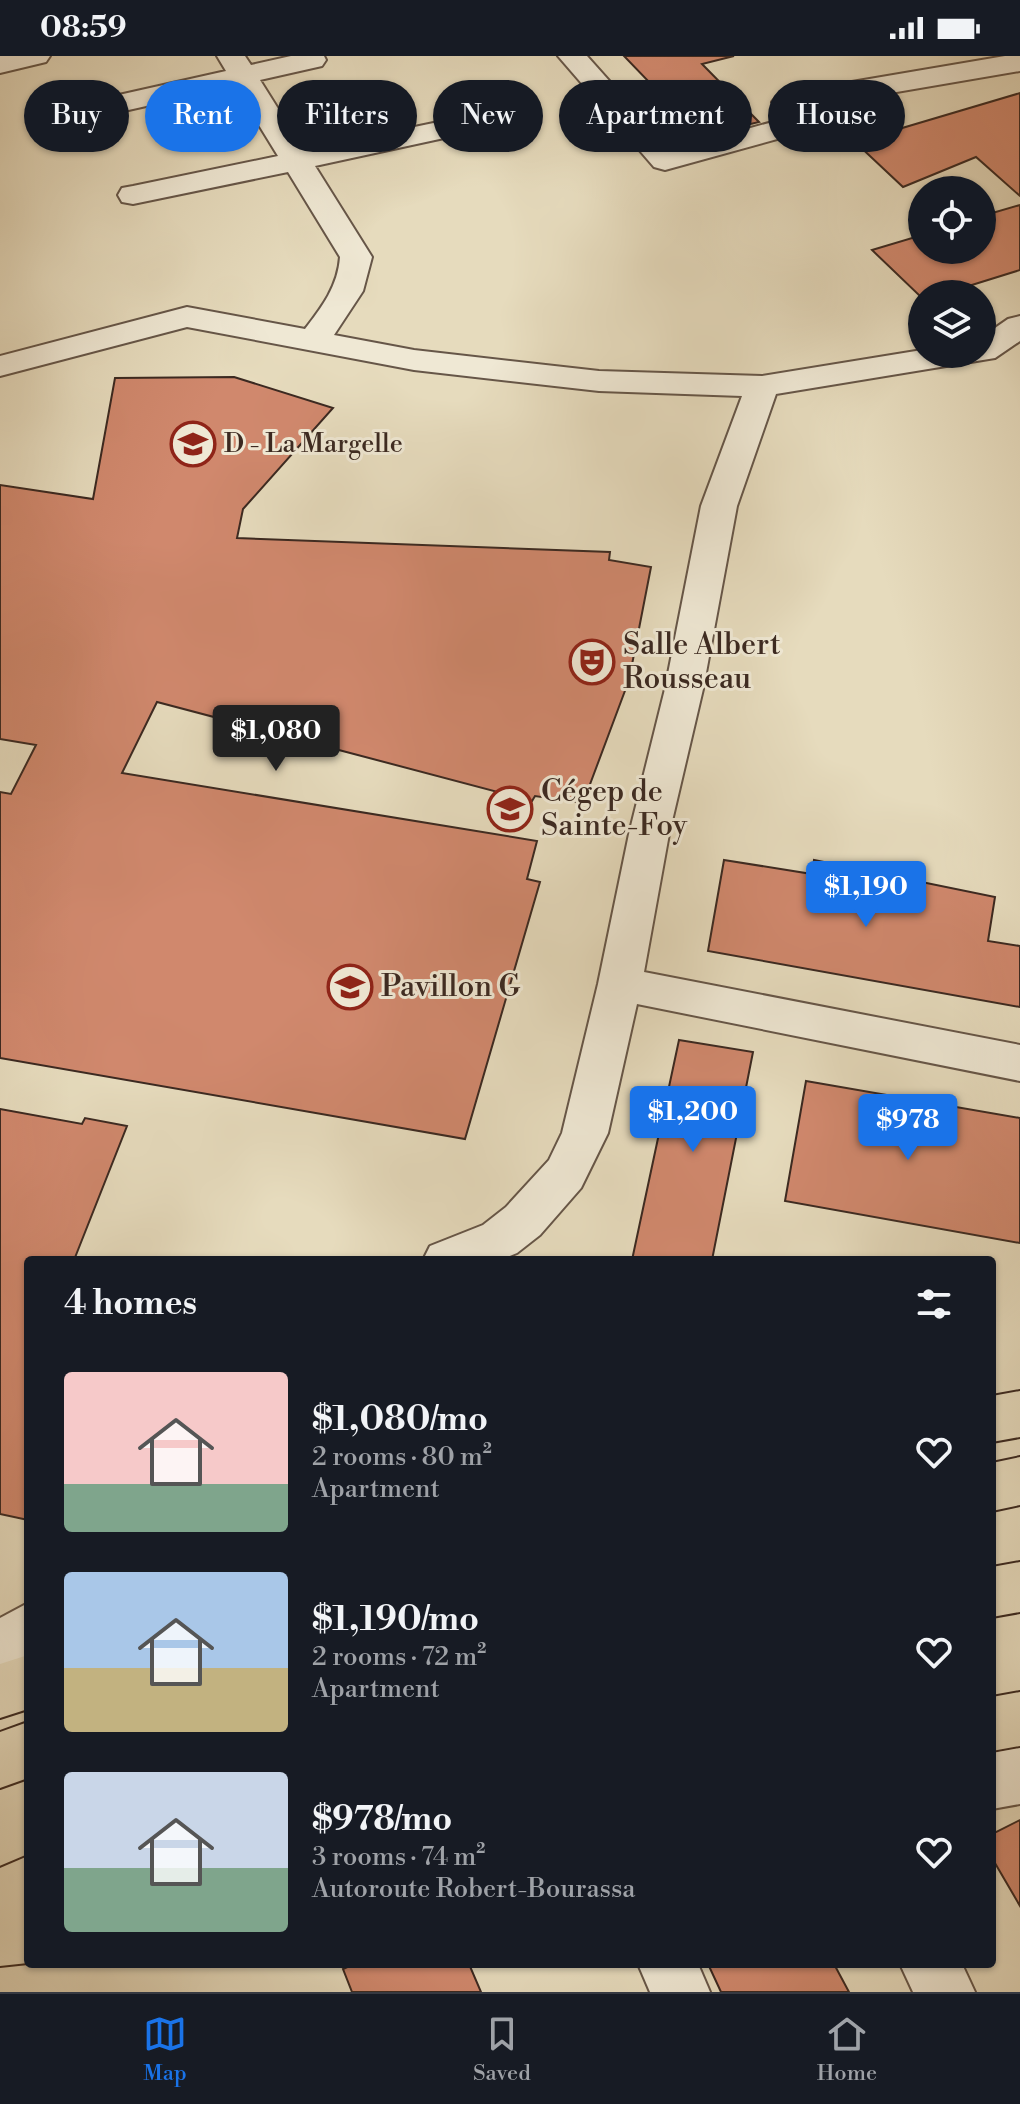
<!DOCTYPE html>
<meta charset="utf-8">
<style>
:root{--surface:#171b24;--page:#20242c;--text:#f1f3f6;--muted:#9ea1a6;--line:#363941;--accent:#1a73e8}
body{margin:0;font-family:"Libre Bodoni",serif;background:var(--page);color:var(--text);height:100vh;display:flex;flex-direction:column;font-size:30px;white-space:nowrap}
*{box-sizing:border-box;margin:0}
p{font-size:26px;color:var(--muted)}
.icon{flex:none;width:44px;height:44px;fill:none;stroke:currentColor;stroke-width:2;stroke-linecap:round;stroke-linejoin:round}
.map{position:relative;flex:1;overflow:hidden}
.details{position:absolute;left:24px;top:1200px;width:972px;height:712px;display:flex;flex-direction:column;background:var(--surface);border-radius:8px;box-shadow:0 2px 6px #0004}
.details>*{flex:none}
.banner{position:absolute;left:24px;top:24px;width:972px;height:72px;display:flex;gap:16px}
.fabs{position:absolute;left:908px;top:120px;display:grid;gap:16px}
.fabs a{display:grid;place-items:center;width:88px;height:88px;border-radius:50%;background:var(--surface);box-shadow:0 2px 6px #0004;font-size:40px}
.price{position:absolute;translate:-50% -68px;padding:0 18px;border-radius:8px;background:var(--accent);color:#fff;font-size:26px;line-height:52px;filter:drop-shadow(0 2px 4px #0008)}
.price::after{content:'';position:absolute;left:50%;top:48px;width:24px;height:18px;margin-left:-12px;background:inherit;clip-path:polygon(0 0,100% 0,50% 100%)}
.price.current{background:#222;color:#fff}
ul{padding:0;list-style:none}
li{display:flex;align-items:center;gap:24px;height:200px;padding:0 40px}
li span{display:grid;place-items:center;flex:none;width:224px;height:160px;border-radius:8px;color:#555}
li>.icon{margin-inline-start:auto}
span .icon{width:96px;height:96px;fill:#fffc;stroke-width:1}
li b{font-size:34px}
h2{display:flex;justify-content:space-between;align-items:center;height:96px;padding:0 40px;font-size:34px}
.pill{padding:0 28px;border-radius:36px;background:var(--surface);box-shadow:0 2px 6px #0004;font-size:28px;line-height:72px}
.pill.current{background:var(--accent);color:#fff}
.status{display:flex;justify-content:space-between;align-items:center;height:56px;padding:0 40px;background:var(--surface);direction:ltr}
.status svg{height:22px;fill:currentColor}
.dock{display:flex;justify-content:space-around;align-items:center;height:112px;border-top:2px solid var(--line);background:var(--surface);font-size:22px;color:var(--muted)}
.dock a{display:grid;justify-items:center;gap:4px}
.dock .current{color:var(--accent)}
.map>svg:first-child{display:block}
.building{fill:#d0886d;stroke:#3b2921;stroke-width:2}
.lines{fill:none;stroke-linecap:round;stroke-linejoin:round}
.minor-casing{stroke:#665648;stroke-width:4}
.major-casing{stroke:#3b2921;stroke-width:4}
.highway-casing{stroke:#3b2921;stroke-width:4}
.minor{fill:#efe8d4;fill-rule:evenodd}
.major{fill:#e6dbbd;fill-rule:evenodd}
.highway{fill:#e6dbbd;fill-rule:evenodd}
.labels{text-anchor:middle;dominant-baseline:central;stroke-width:6;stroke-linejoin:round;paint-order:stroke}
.far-poi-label{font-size:26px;fill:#3b2921;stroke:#efe8d4;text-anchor:start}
.poi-label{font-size:30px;fill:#3b2921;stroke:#efe8d4;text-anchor:start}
</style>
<div class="status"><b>08:59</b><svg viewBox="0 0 49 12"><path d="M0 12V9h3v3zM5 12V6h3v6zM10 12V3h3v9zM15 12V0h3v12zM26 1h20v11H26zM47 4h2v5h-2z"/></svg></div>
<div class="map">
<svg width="1020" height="1936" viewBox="0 0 1020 1936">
<rect width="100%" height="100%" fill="#e6dbbd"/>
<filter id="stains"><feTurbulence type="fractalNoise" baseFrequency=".0025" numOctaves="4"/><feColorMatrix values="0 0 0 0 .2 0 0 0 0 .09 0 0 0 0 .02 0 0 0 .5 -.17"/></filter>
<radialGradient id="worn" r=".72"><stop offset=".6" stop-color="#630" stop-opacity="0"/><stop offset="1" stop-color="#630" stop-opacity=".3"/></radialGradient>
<g class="building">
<path d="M624,0H734L702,8L759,66L701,80Z"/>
<path d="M1020,37V140L976,101L903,131L855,86Z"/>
<path d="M1020,149V214L943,238H922V242L872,194L922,179V194H982V160Z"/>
<path d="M234,321L333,352L243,453L237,482L610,496L609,504L651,511L629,624L583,747L535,740L532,745L157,646L122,717L537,785L527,823L540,826L465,1083L0,1002V736L11,738L36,689L0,683V429L93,443L115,322Z"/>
<path d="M724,804L812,818L814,804L995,841L988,885L1020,890V951L708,895Z"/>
<path d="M679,984L753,996L712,1204H632Z"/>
<path d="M806,1025L1020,1062V1187L785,1145Z"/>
<path d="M0,1053L82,1068L85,1062L127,1070L74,1204H28V1464L0,1458Z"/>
<path d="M1020,1764V1850L992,1802V1778Z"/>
<path d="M354,1908H469L481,1936H352L343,1913Z"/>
<path d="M708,1908H834L849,1936H721Z"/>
</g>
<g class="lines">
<g class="minor-casing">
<g id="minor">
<path d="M0,0H50L46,6L0,17Z"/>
<path d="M217,0H245L251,9L291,0H324L326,4L322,10L260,24L304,94L448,64L458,67L463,73L458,79L315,110L372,201L363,235L334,279L414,294L599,315L762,320L922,294V298H982V281L1008,263L1020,260V285L995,302L776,338L737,450L703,633L669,778L644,916L1020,989V1025L637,948L608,1077L581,1132L540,1179L517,1197L500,1204H423L430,1190L483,1169L506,1151L549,1104L562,1077L598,928L629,778L665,633L701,450L742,340L599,335L414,314L187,271L0,320V300L187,251L305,273C322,251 338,230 340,201L288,116L133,148L122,146L118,139L122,132L133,130L278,100L235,30L93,62L83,59L78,53L83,47L226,15Z"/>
<path d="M558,0H587L671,94L787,62L772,46L777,40L787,37L1005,0H1020V15L809,51L822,66L817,72L665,114L654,111Z"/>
<path d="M28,1547V1606L0,1621V1562Z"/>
<path d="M1020,1692V1748L992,1753V1697Z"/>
<path d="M638,1908H698L710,1936H650Z"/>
<path d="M900,1908H962L975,1936H913Z"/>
</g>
</g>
<g class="major-casing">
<g id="major">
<path d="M1020,1335V1381L992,1386V1340Z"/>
<path d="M28,1599V1653L0,1662V1608Z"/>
</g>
</g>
<g class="highway-casing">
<g id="highway">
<path d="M1020,1401V1449L992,1455V1407Z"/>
<path d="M1020,1506V1556L992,1561V1511Z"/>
<path d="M1020,1636V1690L992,1695V1641Z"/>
<path d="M28,1666V1722L0,1732V1676Z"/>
<path d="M28,1800V1907L0,1910V1812Z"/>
</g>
</g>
<use href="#minor" class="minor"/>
<use href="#major" class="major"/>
<use href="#highway" class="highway"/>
</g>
<defs>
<g id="university-ring" transform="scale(2.3)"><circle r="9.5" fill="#efe8d4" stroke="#8f2418" stroke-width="1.5"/><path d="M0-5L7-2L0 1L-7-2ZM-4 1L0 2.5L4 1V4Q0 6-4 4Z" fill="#8f2418"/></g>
<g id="theatre-ring" transform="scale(2.3)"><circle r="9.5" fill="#efe8d4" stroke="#8f2418" stroke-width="1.5"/><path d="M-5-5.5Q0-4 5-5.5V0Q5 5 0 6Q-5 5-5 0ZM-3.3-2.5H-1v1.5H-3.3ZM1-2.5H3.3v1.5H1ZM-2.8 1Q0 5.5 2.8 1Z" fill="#8f2418"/></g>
</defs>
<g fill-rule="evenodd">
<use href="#university-ring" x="193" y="388"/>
<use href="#theatre-ring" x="592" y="606"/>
<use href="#university-ring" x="510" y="753"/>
<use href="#university-ring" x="350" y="931"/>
</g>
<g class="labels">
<g class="far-poi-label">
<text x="224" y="388">D - La Margelle</text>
</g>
<g class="poi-label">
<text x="623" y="589">Salle Albert<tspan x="623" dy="34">Rousseau</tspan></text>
<text x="541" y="736">Cégep de<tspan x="541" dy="34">Sainte-Foy</tspan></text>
<text x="381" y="931">Pavillon G</text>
</g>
</g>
<rect width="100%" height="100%" filter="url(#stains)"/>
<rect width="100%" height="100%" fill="url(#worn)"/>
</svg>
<div class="fabs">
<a><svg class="icon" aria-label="locate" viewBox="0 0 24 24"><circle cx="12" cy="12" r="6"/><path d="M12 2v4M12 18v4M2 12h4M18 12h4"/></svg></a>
<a><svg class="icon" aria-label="layers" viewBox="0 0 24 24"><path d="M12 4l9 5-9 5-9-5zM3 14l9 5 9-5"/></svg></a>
</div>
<b class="price current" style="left:276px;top:717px">$1,080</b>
<b class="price" style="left:866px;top:873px">$1,190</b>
<b class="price" style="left:693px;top:1098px">$1,200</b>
<b class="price" style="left:908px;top:1106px">$978</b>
<div class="banner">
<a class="pill">Buy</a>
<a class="pill current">Rent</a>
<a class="pill">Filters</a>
<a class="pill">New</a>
<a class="pill">Apartment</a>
<a class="pill">House</a>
</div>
<section class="details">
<h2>4 homes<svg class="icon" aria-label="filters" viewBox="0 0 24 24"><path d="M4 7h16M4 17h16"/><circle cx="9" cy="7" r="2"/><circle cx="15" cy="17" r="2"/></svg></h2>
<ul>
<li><span style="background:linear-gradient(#f6c9c9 70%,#7fa58c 0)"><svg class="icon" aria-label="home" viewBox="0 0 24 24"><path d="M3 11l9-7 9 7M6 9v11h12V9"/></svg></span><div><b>$1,080/mo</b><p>2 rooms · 80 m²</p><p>Apartment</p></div><svg class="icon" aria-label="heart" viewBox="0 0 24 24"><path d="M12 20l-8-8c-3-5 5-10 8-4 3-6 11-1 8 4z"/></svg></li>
<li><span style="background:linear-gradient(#a9c7e8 60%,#c2b280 0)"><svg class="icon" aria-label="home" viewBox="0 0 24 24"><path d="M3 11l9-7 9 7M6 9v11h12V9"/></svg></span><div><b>$1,190/mo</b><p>2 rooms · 72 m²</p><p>Apartment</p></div><svg class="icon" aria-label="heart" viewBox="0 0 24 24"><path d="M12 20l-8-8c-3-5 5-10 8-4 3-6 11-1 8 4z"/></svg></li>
<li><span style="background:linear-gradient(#c9d6e8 60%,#7fa58c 0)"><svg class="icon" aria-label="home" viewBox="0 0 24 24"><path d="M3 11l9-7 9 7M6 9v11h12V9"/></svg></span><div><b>$978/mo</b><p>3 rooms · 74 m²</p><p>Autoroute Robert-Bourassa</p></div><svg class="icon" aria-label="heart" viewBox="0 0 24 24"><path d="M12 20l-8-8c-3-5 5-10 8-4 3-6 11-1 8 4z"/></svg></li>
</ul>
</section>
</div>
<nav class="dock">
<a class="current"><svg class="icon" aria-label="map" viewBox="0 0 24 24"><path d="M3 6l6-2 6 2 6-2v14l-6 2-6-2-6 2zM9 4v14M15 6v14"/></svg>Map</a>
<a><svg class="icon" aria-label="saved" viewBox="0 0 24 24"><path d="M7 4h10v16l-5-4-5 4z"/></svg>Saved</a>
<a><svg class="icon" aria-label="home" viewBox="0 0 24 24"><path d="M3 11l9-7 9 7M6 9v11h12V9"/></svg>Home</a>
</nav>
